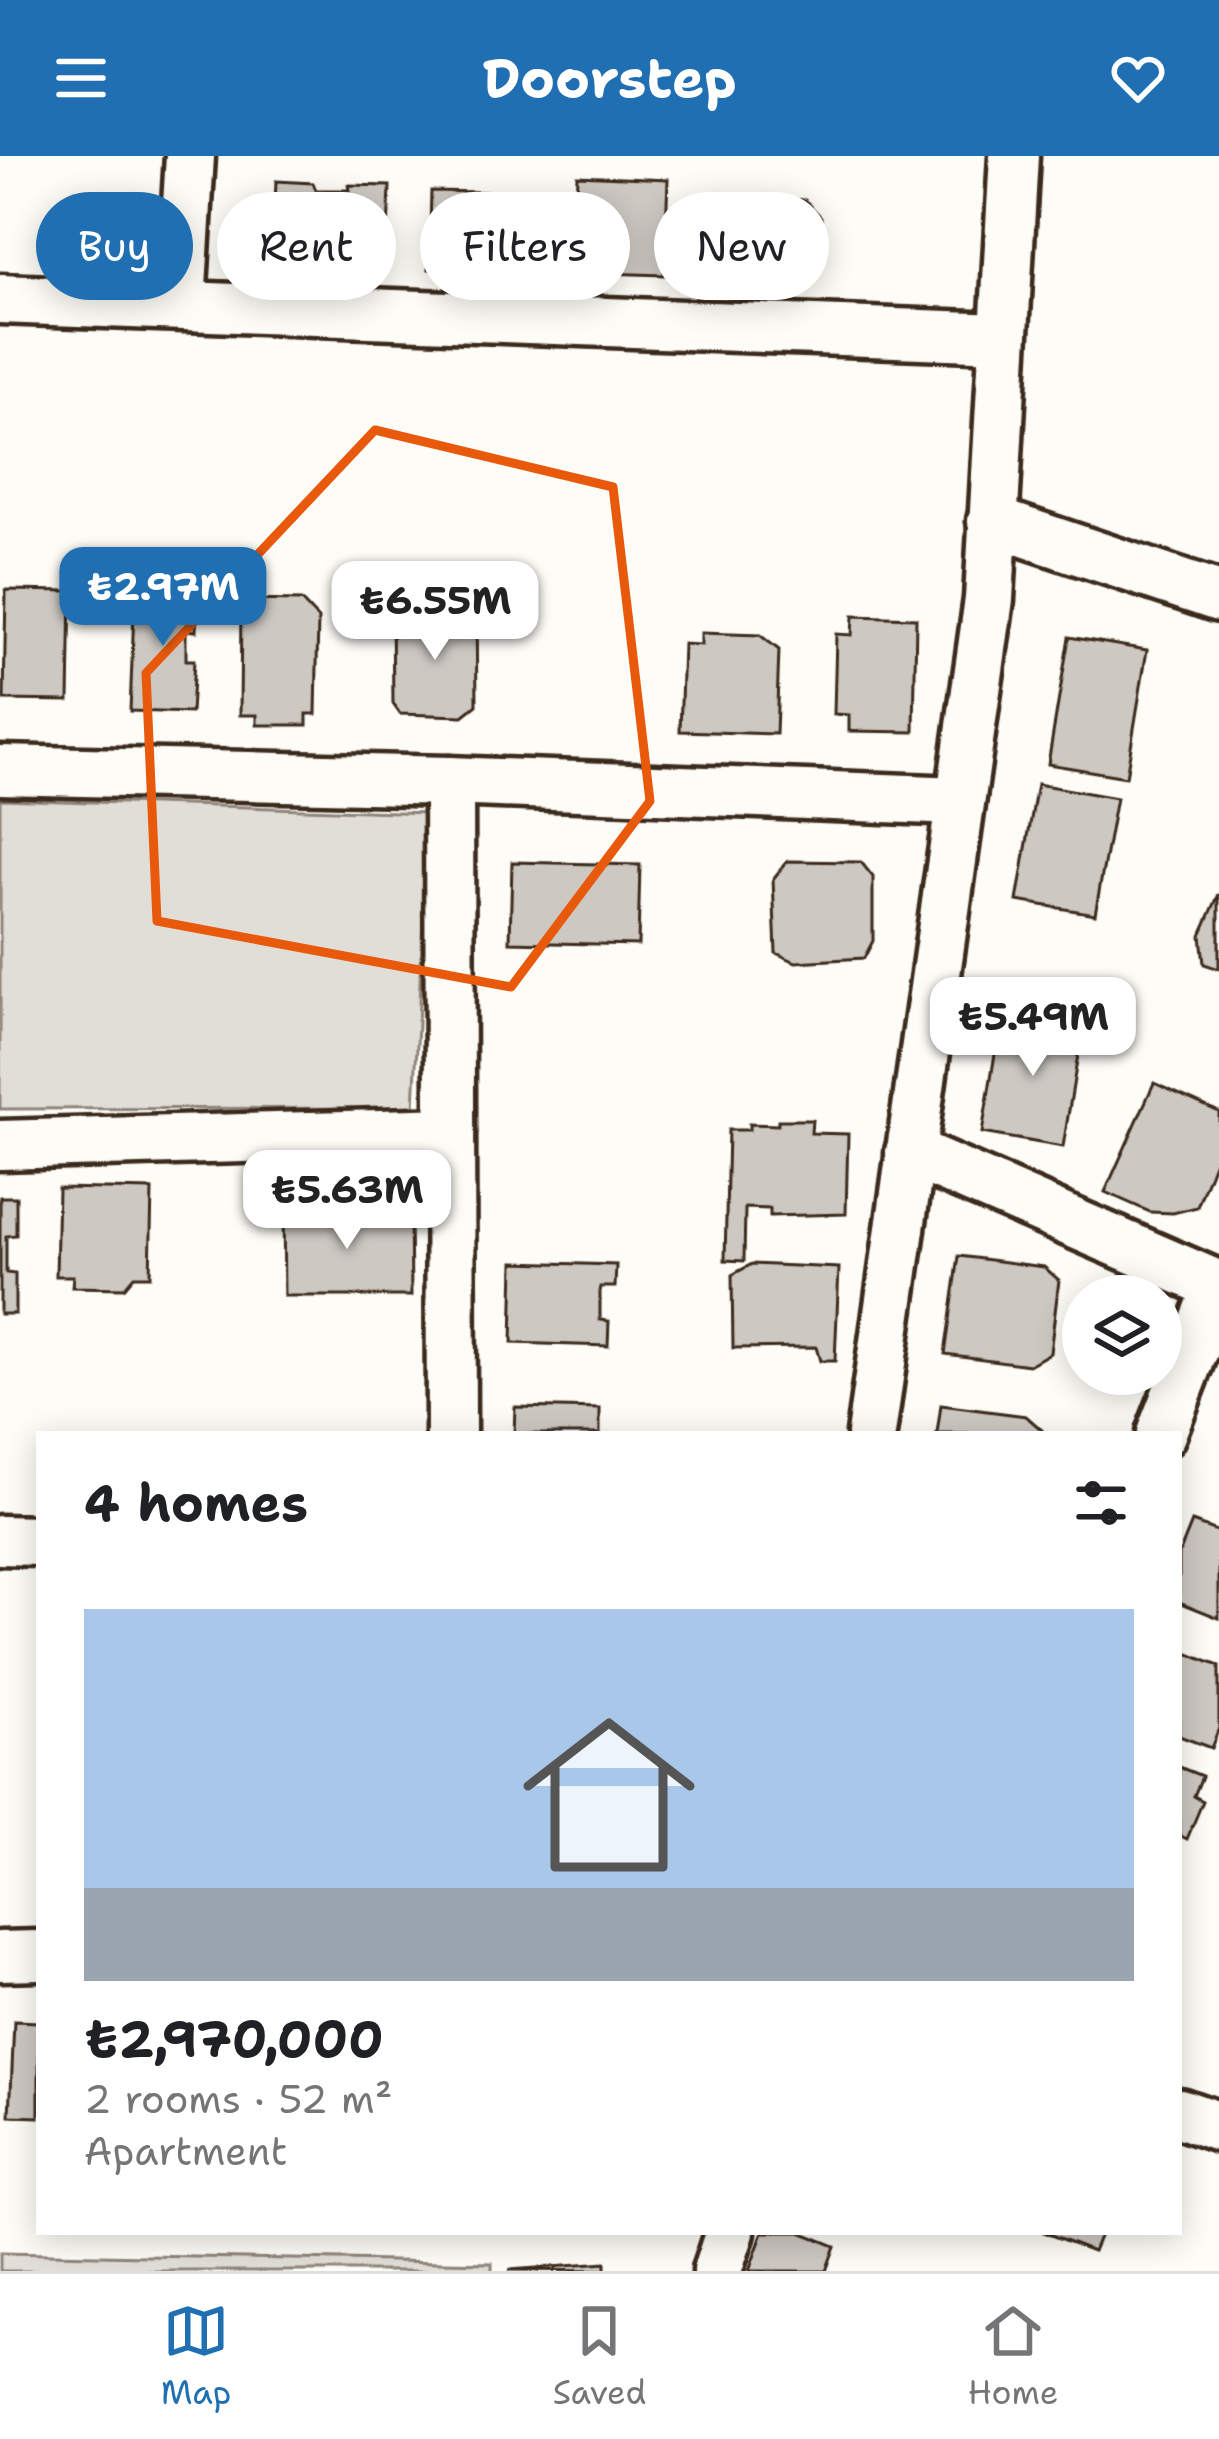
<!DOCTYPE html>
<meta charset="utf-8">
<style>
:root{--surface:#fff;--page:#f2f2f2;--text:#202124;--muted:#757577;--line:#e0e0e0;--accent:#1f6fb2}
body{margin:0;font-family:"Shantell Sans",sans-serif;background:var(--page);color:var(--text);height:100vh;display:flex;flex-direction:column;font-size:45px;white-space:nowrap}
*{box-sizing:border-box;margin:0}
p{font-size:39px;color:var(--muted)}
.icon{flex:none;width:66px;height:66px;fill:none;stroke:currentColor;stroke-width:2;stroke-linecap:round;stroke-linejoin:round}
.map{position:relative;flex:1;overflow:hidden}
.side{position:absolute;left:36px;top:1275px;width:1146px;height:804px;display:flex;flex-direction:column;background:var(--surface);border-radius:0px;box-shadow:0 6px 30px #0003}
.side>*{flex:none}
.banner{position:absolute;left:36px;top:36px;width:1149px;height:108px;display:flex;gap:24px}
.controls{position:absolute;left:1062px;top:1119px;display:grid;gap:24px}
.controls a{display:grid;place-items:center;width:120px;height:120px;border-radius:50%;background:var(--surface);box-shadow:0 6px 30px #0003;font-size:60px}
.price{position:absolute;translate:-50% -102px;padding:0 27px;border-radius:24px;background:#fff;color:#222;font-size:39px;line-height:78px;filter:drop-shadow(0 3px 6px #0008)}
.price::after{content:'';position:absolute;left:50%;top:72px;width:36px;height:27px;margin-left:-18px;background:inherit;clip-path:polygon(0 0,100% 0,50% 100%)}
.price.selected{background:var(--accent);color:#fff}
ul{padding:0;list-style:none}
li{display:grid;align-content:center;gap:24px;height:636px;padding:0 48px}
li span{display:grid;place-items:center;height:372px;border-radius:0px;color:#555}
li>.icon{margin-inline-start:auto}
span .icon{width:216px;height:216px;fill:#fffc;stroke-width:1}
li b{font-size:51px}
h2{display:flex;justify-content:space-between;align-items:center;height:144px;padding:0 48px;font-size:51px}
.chip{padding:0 42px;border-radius:54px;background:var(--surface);box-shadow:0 6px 30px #0003;font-size:42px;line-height:108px}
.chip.selected{background:var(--accent);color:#fff}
header{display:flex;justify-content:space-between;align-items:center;height:156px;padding:0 48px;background:var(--accent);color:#fff;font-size:54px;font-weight:700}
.dock{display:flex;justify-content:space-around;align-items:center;height:168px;border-top:3px solid var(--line);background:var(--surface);font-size:33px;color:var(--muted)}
.dock a{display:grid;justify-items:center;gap:6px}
.dock .selected{color:var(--accent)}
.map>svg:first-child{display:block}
.green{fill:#e1ded7;stroke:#8e847a;stroke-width:3}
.building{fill:#cdc8c2;stroke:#3b2a1e;stroke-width:3}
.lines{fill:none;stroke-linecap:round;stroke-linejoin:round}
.minor-casing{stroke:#3b2a1e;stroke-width:57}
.minor{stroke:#fdfcf7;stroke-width:48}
.marked{fill:none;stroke:#e8590c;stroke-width:9;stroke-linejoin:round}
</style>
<header><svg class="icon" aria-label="menu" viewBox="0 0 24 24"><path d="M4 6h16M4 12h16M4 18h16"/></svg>Doorstep<svg class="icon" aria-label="heart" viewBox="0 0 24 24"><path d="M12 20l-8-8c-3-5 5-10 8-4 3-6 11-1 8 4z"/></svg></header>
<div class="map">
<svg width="1219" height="2115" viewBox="0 0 1219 2115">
<rect width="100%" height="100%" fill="#fdfcf7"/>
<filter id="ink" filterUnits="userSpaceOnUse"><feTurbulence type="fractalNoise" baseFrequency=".00833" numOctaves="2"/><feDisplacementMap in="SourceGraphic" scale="24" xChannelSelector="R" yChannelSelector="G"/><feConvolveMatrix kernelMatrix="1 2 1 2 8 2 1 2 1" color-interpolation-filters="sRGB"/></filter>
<g filter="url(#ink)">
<g class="green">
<path d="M0,643L428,657L414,952L0,953Z"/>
<path d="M0,2097L492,2107V2115H0Z"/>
</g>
<g class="building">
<path d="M577,19L668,23L664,119L573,116Z"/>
<path d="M276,25L313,27L316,34H350L349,29L390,30L387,101L273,96Z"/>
<path d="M431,35L530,37L528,114L429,113Z"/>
<path d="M738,41L805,44L821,61L820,103L812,117L730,121L719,113L712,96L714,50L738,51Z"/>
<path d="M135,429L198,432L196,475L186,474V504H194L191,557L130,555Z"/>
<path d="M6,434L71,435L69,545L4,544Z"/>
<path d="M241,444L301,445L318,463L316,558H307V569H257V559H240Z"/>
<path d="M476,455L477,549L463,560L400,558L393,548L392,456Z"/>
<path d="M853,460L916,462L914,576L849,575V559L834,558L836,478L852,479Z"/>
<path d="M701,477L760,479L779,494L776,578L680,575L683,488L701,489Z"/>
<path d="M1069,481L1147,494L1126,621L1048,608Z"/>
<path d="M1037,628L1116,642L1095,758L1017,745Z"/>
<path d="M787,705L861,706L873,721V785L864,802L796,806L776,797L773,723Z"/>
<path d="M512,706L640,709L638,789L510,786Z"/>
<path d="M1219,738V813L1204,808L1201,779Z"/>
<path d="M1002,855L1083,868L1063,991L982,977Z"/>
<path d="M1154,927L1219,956V994L1197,1051L1173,1057L1150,1056L1105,1036Z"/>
<path d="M778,964H812L811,977L848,978L846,1058L770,1060V1053L745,1052L744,1105L725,1104L728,974H749V968L778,969Z"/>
<path d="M58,1032L152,1034L150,1120H134L124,1132L72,1131L73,1120H56Z"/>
<path d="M0,1041H16V1079L6,1080V1117L15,1118V1158H0Z"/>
<path d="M410,1052L411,1140H284L283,1053Z"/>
<path d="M959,1100L1044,1111L1059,1124L1050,1197L1029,1209L945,1198Z"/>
<path d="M514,1106L616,1109L615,1131H600V1164L609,1165L608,1190L512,1187Z"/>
<path d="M752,1108L839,1112L835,1205H820L816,1191L733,1192L732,1119Z"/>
<path d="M941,1249L1026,1260L1042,1274L1041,1278H937Z"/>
<path d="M515,1251L600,1253V1278H514Z"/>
<path d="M1192,1366L1219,1376V1462L1179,1446V1398Z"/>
<path d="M1179,1494L1219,1510V1572L1211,1592L1179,1580Z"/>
<path d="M1179,1611L1202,1620L1194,1640L1203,1645L1187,1683L1179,1679Z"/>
<path d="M14,1865L39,1866V1961L10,1960Z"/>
<path d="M763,2076H800L835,2090L826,2115H749Z"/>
<path d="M1043,2076H1101L1093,2095Z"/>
<path d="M605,2107V2115L509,2114Z"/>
</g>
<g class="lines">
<g class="minor-casing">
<g id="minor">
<path d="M0,143L1001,181"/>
<path d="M181,147L190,0"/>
<path d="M992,365L1219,441"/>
<path d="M0,614L449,625L960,645"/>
<path d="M449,625L451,1278"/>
<path d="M0,989L450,976"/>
<path d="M910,996L1219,1130"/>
<path d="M871,1278L989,443L1014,0"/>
<path d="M1161,1278L1219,1129"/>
<path d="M0,1384L39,1385"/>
<path d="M0,1800L39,1799"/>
<path d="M1179,1957L1219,1971"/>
<path d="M717,2115L730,2076"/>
</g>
</g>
<use href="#minor" class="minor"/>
</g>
</g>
<path class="marked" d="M375,274L613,331L650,645L511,831L157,765L146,517Z"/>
</svg>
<div class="controls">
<a><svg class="icon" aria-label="layers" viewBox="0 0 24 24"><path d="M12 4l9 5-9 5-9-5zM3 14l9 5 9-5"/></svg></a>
</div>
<b class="price selected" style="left:163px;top:493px">₺2.97M</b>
<b class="price" style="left:435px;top:507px">₺6.55M</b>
<b class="price" style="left:1033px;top:923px">₺5.49M</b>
<b class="price" style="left:347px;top:1096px">₺5.63M</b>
<div class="banner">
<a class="chip selected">Buy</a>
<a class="chip">Rent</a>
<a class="chip">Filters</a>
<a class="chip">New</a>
</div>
<section class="side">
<h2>4 homes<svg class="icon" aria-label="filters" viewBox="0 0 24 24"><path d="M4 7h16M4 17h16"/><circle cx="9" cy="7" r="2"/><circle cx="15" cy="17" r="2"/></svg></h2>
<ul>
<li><span style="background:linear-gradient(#a9c7e8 75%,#9aa5b1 0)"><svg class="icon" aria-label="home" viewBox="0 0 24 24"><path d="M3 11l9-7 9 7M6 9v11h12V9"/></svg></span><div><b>₺2,970,000</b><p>2 rooms · 52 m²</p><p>Apartment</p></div></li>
</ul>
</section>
</div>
<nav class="dock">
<a class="selected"><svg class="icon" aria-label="map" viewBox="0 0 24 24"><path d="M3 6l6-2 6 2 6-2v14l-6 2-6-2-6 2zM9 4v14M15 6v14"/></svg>Map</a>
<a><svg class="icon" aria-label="saved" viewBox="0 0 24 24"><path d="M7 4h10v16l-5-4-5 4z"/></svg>Saved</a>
<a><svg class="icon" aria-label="home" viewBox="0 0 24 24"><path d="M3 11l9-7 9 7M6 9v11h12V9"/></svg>Home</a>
</nav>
